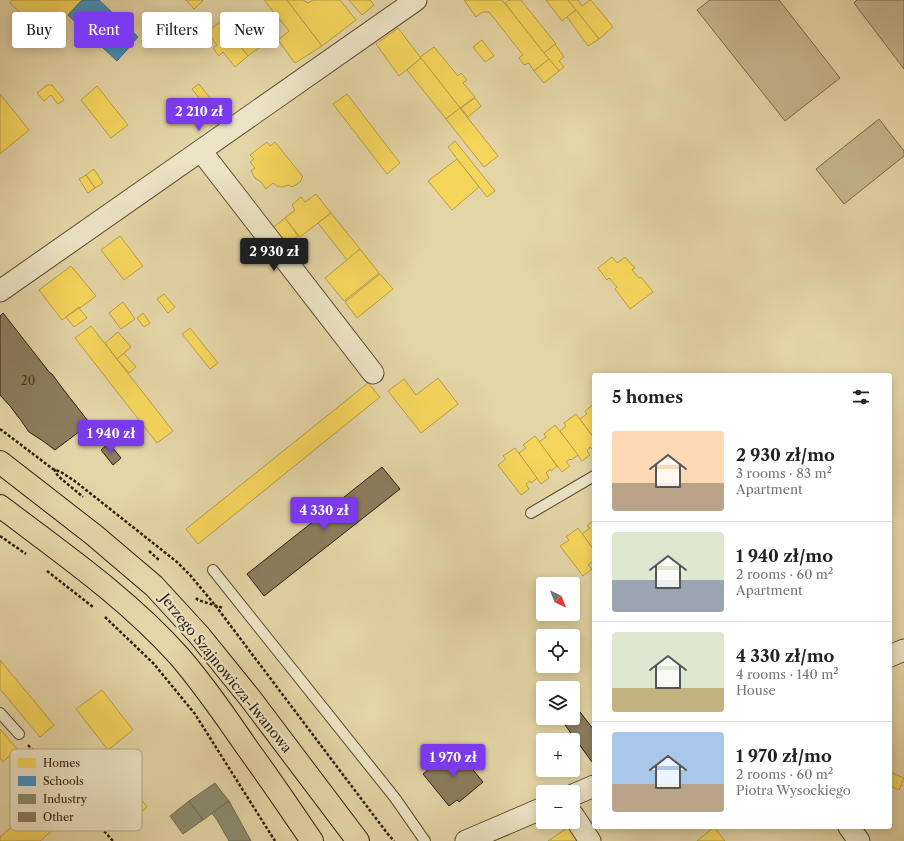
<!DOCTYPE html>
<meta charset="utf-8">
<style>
:root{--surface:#fff;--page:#f6f6f6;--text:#222;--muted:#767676;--line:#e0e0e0;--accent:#7c3aed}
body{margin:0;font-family:"Libre Caslon Text",serif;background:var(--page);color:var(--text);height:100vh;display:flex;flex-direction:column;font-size:15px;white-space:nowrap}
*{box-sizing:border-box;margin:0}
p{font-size:13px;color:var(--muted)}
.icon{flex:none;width:22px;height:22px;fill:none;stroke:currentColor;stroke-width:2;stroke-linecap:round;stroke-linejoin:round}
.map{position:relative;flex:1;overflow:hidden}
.panel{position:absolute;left:592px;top:373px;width:300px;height:456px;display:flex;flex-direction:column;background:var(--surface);border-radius:4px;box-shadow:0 2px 10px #0003}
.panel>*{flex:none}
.hud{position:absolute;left:12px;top:12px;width:380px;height:36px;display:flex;gap:8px}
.needle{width:26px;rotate:137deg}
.controls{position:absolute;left:536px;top:577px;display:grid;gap:8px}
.controls a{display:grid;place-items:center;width:44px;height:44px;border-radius:4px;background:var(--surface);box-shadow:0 2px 10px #0003;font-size:20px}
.price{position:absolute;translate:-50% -34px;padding:0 9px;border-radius:4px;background:var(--accent);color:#fff;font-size:13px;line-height:26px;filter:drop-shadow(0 1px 2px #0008)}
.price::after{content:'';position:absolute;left:50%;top:24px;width:12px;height:9px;margin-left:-6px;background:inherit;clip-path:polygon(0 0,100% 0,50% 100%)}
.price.on{background:#222;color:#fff}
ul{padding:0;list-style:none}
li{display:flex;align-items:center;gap:12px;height:100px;padding:0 20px}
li+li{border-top:1px solid var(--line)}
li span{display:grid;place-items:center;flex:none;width:112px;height:80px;border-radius:4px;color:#555}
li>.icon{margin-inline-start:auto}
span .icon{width:48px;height:48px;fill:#fffc;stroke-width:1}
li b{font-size:17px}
h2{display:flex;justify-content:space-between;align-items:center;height:48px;padding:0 20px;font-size:17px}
.chip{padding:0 14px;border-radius:4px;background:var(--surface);box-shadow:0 2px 10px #0003;font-size:14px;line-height:36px}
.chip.on{background:var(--accent);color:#fff}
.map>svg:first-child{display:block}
.green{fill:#c5b68c;stroke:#786a4c}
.homes{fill:#f6d55c;stroke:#b99e44}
.schools{fill:#4393c3;stroke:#3c708c}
.industry{fill:#8c8c6e;stroke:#6f6b51}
.building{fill:#8b7d5d;stroke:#2b1d0d}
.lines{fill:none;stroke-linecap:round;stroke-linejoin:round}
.lane-casing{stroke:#594b33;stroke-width:12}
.street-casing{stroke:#594b33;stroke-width:23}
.primary-casing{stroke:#2b1d0d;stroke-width:24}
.path{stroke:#2b1d0d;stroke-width:2.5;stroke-dasharray:3 2;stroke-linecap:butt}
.lane{stroke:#ede4c5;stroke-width:10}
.street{stroke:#ede4c5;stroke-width:21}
.primary{stroke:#e4d5a6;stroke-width:22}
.labels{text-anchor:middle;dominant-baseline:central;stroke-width:4;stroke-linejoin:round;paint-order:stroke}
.number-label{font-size:12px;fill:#433521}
.street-label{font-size:14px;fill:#2b1d0d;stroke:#ede4c5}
.key{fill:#ede4c5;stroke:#b3a88e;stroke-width:1}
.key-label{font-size:11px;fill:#2b1d0d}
</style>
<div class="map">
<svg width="904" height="841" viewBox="0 0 904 841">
<rect width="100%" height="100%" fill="#e4d5a6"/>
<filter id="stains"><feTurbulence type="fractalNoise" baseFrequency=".005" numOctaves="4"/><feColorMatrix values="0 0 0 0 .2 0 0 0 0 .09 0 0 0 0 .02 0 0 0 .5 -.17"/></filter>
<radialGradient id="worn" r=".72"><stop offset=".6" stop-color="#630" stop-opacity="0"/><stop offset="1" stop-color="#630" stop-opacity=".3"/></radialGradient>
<g class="green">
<path d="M710,0H779L840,78L785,121L697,10Z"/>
<path d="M857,0H904V69L854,3Z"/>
<path d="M879,119L904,151V156L844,204L816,169Z"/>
</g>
<g class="homes">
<path d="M12,0H82L47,38L10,3Z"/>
<path d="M186,0H202L203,1L194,9Z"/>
<path d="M264,0H287L322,46L295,63L278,40L289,31Z"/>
<path d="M287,0H303L308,3L313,0H340L356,20L322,46Z"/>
<path d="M349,0H370L374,5L362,15Z"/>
<path d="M464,0H502L549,59L534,71L529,63L524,65L519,58L523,55L489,12H482L476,17Z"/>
<path d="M509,0H521L556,44L544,53L505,3Z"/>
<path d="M546,0H568L576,10L562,21Z"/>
<path d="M568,0H578L582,6L590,0H591L613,27L599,39Z"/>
<path d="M576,10L599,39L588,46L567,17Z"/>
<path d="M239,14L263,45L248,56L224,26Z"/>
<path d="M221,21L248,56L235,67L223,52L219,56L213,48L217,45L207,32Z"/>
<path d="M398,28L421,58L399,76L376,44Z"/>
<path d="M482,40L494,56L485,62L473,47Z"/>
<path d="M555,44L564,57L559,61L564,67L559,71L544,53Z"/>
<path d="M434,47L458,76L461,73L467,80L463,83L475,97L460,108L420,57Z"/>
<path d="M421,58L460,108L446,119L407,70Z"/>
<path d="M549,59L559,71L544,83L534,71Z"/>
<path d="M199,84L210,98L203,103L192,89Z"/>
<path d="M47,85H52L64,100L58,104L51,95L44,101L37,93Z"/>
<path d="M97,86L128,125L111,138L81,100Z"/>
<path d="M0,94L29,130L0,154Z"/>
<path d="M347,94L400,163L387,174L333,104Z"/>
<path d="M475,98L481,106L468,117L461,108Z"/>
<path d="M460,108L498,156L484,167L446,119Z"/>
<path d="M455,141L495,191L487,197L448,147Z"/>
<path d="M267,142L270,146L275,142L303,177L301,179H302L299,183L292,187V186L291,187L289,185L282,187L277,186L273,183L266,189L261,182L255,178L251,171L255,168L250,162L254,159L250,155Z"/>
<path d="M457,159L479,187L452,210L428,181Z"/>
<path d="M94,169L103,183L95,188L86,175Z"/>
<path d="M86,175L95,188L88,193L79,179Z"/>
<path d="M316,194L331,213L300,237L285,218L295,210L292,205L301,197L305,202Z"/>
<path d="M331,213L360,249L347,260L318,223Z"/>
<path d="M285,218L298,236L284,247L271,229Z"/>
<path d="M120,236L143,266L124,280L101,250Z"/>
<path d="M360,249L379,273L344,301L325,278Z"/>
<path d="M612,257L617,263L625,257L635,268L632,270L639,278L641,277L653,292L630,309L615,289L617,287L609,278L607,280L598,268Z"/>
<path d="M71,266L96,296L80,308L79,307L62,320L39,290Z"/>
<path d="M380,274L393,289L357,318L345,302Z"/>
<path d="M164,294L175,307L168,313L157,299Z"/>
<path d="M123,302L135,319L121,329L109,313Z"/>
<path d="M79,308L87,318L74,327L66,317Z"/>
<path d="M143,313L150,323L144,327L137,318Z"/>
<path d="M91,326L173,431L157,443L75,338Z"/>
<path d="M190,328L218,363L210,369L182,334Z"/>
<path d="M118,332L131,347L117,359L105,343Z"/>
<path d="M124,353L136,367L129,373L117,359Z"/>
<path d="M438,378L458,404L421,433L388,391L404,379L416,395Z"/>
<path d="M368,383L380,397L198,544L186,529Z"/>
<path d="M594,404V438L580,419L587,414L585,411Z"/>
<path d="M576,414L594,438V447L592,449L590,447L587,451L590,455L582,461L560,431L566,426L564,423Z"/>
<path d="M555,425L578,455L571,460L570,459L566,462L570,466L562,472L539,442L546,437L544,434Z"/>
<path d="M535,436L557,466L551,471L550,469L546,473L549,478L541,484L519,453L526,448L523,445Z"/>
<path d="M515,448L537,478L531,483L530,481L526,484L529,489L521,495L498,465L506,459L503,456Z"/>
<path d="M594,520V550L582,534L590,528L587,526Z"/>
<path d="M578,528L594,550V563H593L592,562L588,565L592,569L583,576L560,546L569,540L566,537Z"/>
<path d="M0,660L54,725L40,737L0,689Z"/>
<path d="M102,690L133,730L108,750L76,709Z"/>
<path d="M0,729L17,749L3,762L0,758Z"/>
<path d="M97,762L118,790L128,782L147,807L127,824L86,770Z"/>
<path d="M890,772L904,778L899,790L890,786Z"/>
<path d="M55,789L75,811L40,841H0V837Z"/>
<path d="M570,826L581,841H548Z"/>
<path d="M714,827L725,841H697Z"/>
</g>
<path class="schools" d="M82,0H99L138,37L117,61L68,15Z"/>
<g class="industry">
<path d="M215,783L229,801L203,820L189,801Z"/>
<path d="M189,801L203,820L183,834L170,816Z"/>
<path d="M229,801L251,841H229L217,820L212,813Z"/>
</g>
<g class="building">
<path d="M3,313L50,373L52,374L60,385L88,421H89L90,422V425H88L55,450L43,441L29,432L20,419L19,418L10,406L0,395V316Z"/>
<path d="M109,443L121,458L113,465L101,450Z"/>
<path d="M382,467L400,489L264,596L247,574Z"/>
<path d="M573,703L594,730V760L592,762L560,718H573Z"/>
<path d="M455,748L483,782L459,802L457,800L449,806L423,774Z"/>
</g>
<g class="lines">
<g class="lane-casing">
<g id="lane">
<path d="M531,513L594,476"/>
<path d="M213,570L395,798L425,841"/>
<path d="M0,713L19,734"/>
</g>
</g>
<g class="street-casing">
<g id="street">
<path d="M201,151L373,373"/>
<path d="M0,291L416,0"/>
<path d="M890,656L904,650"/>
<path d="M573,795L594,786"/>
<path d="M573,815L590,841"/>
<path d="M849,827L859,841"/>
<path d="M466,841L543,808"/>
</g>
</g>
<g class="primary-casing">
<g id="primary">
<path d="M0,462L94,535L154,586L199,635L250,698L358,841"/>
<path d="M0,506C62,553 127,598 179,656C204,685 226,717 248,749C270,779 291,810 312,841"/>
</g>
</g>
<g class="path">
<path d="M0,429L53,469L61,472L76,482L177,562L190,575L215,605L387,833L394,841"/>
<path d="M54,469L58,476L83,497"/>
<path d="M0,536L26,554"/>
<path d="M149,551L159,560"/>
<path d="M47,571L93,607"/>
<path d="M196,598L198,600L223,608"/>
<path d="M105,617L154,664L195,714L275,841"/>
<path d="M28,745L113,841"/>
</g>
<use href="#lane" class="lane"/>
<use href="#street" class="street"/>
<use href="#primary" class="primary"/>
</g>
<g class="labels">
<g class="number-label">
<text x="28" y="380">20</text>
</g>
<g class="street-label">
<text transform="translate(226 673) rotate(51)">Jerzego Szajnowicza-Iwanowa</text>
</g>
</g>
<rect x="10" y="749" width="132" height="82" rx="6" class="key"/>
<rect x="18" y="758" width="18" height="10" fill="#f6d55c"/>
<rect x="18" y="776" width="18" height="10" fill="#4393c3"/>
<rect x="18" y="794" width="18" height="10" fill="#8c8c6e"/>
<rect x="18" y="812" width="18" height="10" fill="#8b7d5d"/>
<g class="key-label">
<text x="43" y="767">Homes</text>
<text x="43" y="785">Schools</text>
<text x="43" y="803">Industry</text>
<text x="43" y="821">Other</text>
</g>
<rect width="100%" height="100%" filter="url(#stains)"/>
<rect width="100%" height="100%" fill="url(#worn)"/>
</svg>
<div class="controls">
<a><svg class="needle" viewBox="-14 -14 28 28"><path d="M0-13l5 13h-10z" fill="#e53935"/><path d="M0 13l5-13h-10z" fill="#767676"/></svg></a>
<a><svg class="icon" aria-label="locate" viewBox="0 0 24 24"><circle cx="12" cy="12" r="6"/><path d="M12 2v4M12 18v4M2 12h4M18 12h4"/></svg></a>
<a><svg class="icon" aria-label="layers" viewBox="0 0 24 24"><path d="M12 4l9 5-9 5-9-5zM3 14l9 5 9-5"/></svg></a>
<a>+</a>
<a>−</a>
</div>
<b class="price" style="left:199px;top:132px">2 210 zł</b>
<b class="price on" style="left:274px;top:272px">2 930 zł</b>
<b class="price" style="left:111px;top:454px">1 940 zł</b>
<b class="price" style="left:324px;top:531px">4 330 zł</b>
<b class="price" style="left:453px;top:778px">1 970 zł</b>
<div class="hud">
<a class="chip">Buy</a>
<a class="chip on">Rent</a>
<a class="chip">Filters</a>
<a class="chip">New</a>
</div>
<section class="panel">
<h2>5 homes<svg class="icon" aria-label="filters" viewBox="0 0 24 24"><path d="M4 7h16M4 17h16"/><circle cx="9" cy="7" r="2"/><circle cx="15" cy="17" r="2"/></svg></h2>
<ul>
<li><span style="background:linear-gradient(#ffd9b3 65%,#b9a48a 0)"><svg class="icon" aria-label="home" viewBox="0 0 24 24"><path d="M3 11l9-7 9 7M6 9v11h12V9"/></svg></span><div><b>2 930 zł/mo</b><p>3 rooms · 83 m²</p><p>Apartment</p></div></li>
<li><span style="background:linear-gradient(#dfe7d0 60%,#9aa5b1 0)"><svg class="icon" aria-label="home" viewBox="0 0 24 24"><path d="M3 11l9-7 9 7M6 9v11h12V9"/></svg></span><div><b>1 940 zł/mo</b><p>2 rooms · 60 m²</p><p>Apartment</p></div></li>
<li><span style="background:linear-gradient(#dfe7d0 70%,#c2b280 0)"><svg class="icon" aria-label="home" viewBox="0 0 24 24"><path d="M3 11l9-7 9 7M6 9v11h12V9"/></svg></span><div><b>4 330 zł/mo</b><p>4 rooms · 140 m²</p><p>House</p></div></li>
<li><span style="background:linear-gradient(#a9c7e8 65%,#b9a48a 0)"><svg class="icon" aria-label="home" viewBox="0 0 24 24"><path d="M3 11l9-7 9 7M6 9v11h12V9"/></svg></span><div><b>1 970 zł/mo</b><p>2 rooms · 60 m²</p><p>Piotra Wysockiego</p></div></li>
</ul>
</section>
</div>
